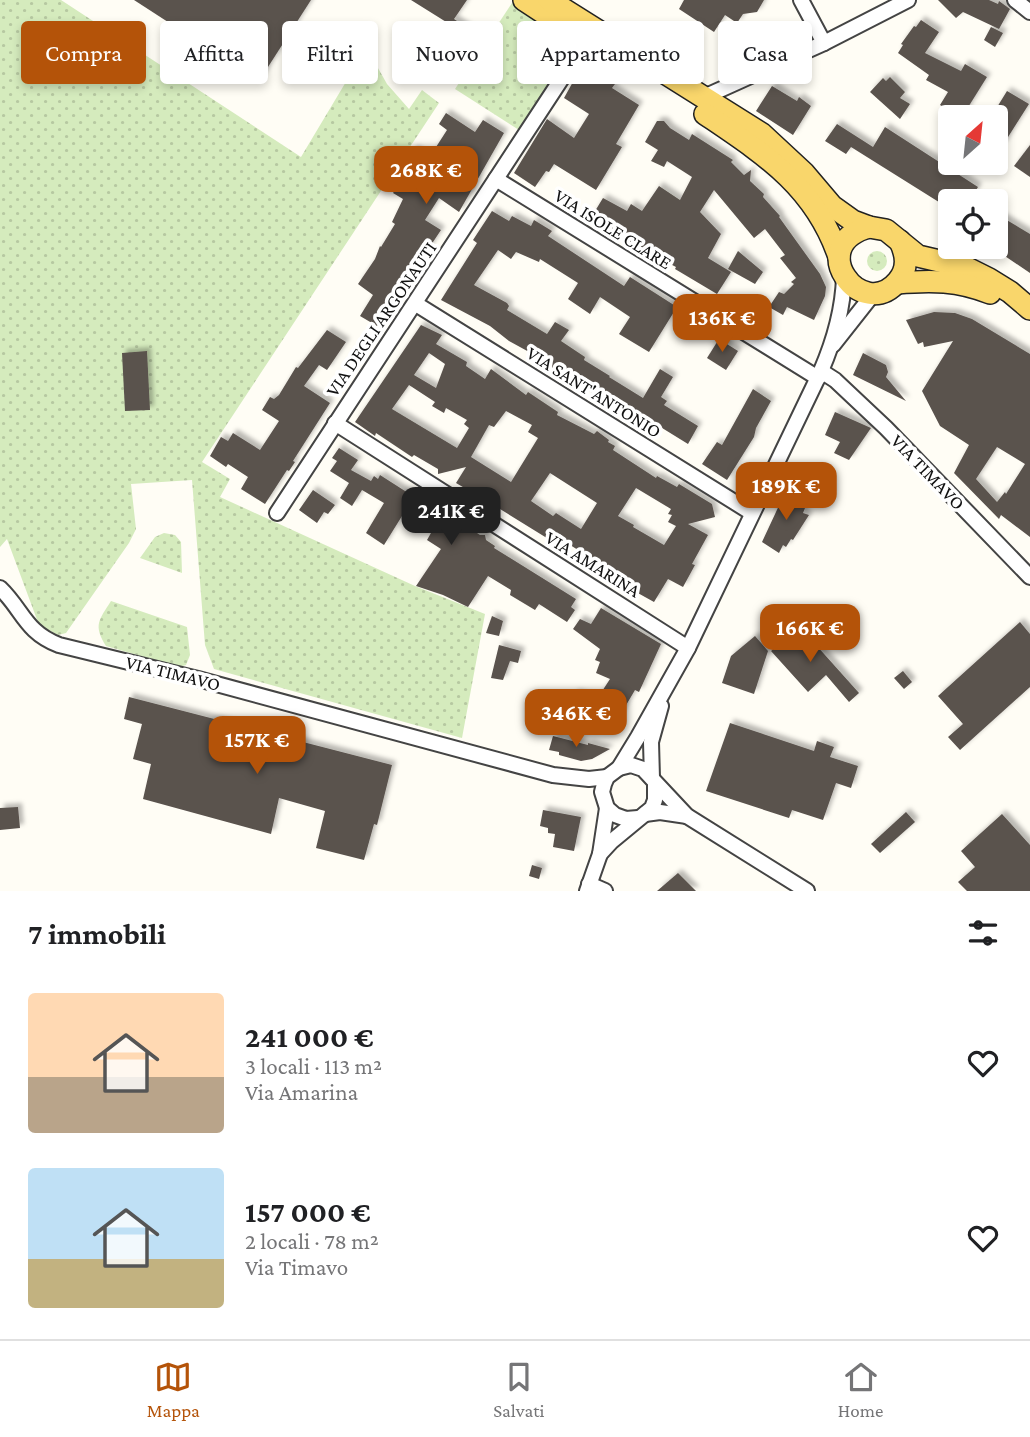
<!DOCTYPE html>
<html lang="it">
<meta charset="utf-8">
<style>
:root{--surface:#fff;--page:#f2f2f2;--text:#202124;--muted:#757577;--line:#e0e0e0;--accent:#b45309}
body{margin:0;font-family:"Crimson Pro",serif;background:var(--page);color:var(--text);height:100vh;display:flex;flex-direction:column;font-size:26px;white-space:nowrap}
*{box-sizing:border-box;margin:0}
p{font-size:23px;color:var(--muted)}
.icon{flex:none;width:38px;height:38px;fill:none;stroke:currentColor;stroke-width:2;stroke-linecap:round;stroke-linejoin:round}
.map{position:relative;height:891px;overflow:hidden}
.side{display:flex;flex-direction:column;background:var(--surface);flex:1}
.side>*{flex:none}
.top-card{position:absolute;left:21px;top:21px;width:989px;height:63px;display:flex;gap:14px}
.needle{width:46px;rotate:27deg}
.buttons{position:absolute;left:938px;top:105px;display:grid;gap:14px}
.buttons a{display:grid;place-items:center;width:70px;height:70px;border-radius:7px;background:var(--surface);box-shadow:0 4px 10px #0003;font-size:35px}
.price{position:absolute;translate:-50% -60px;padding:0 16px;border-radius:14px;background:var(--accent);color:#fff;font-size:23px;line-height:46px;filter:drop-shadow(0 2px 4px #0008)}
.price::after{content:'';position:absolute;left:50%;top:42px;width:21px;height:16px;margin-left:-10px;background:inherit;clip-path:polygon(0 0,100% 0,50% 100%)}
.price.on{background:#222;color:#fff}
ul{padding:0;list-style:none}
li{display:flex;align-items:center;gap:21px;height:175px;padding:0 28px}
li span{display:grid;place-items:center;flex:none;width:196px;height:140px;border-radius:7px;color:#555}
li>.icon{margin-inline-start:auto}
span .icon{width:84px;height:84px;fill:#fffc;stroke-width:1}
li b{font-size:30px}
h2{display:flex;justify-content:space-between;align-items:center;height:84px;padding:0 28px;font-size:30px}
.pill{padding:0 24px;border-radius:7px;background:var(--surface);box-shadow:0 4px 10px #0003;font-size:24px;line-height:63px}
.pill.on{background:var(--accent);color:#fff}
.tabs{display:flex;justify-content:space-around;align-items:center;height:98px;border-top:2px solid var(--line);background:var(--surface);font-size:19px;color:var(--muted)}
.tabs a{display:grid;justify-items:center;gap:4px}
.tabs .on{color:var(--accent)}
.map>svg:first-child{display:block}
.grass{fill:url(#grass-dots)}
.building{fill:#5a524d;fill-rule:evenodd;filter:url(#shadow)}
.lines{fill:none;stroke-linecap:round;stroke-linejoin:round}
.street-casing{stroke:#444;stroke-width:18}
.primary-casing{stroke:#222;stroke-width:24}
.street{stroke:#fff;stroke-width:14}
.primary{stroke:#f9d66b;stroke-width:21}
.labels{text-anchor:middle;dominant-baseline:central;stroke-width:7;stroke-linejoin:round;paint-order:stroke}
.street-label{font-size:19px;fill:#111;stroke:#fff}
</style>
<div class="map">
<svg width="1030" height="891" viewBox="0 0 1030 891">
<defs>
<pattern id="grass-dots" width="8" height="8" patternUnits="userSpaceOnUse" patternTransform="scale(1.75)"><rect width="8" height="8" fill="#d5ebbd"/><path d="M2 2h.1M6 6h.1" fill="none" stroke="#b6c8a1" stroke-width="1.8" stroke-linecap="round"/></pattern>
<filter id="shadow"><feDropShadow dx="4" dy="-4" stdDeviation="2" flood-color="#0004"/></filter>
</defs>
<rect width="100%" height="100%" fill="#fffdf5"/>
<g class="grass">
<path d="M0,0H61L301,157L362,55L355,50L361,38L387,84L409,109L422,90L439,103L202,462L230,479L220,497L415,586L485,614L462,738L214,669L205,645L192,480L131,484L136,529L129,543L66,633L58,635L39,625L7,539L0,547Z"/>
<path d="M512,3L579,44L519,130L455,89Z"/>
<circle cx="877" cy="261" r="10"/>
<path d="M164,533L175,535L181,542L182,573L140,558L155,537Z"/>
<path d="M111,601L187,627L190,655L186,665L179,667L106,646C93,625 99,620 111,601Z"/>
</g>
<g class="building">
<path d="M134,0H311L259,81Z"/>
<path d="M411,0H467L454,19L477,34L456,67L451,64L444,75L402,48L412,33L436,48L451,25Z"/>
<path d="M684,0H764L757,12L743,14L737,23L725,15L714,32L679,9Z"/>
<path d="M938,0H989L998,4L999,1L1010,9L999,29L963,12L956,18Z"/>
<path d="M921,20L939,32L925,53L961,71L965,64L987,77L962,117L940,105L948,92L926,80L929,75L898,53L903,45L901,44L914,26L916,27Z"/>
<path d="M991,27L1003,33L995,47L984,40Z"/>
<path d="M588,68L615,84L612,88L639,105L616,144L622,147L596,190L554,164L549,172L546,171L535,187L514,173L547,119L574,138L589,114L564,98L579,71Z"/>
<path d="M890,77L905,92L900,98L910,104L900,119L870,92L883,78L886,81Z"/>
<path d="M772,86L797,101L799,97L811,106L793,135L756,111Z"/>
<path d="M1007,91L1029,104L1003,145L996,141V117H991Z"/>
<path d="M446,113L475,132L483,120L504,133L459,212L439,198L425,220L441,230L415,269L387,306L389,308L377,326L360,316L373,295L358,284L375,259L380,246L381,247L395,224L392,222L403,199L393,193L402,180L395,175L414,149L429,158L447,130L439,124Z"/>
<path d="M657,121H664L670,128L689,140L692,134L733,160L731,162L744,175L751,170L750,181L764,194L763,197L780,216L779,217L820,274L826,287L825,296L814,320L787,307L783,315L769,307L779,292L784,294L794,284L791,282L796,278L780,258L785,255L765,229L754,238L714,190L700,212L721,234L708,258L731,272L717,294L675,269L676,267L630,243L629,236L620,238L615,234V230L592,216L603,198L627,211L631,204L642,211L659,186L680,200L692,177L667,161L664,167L651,161L658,150L645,142Z"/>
<path d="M837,124L873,147L885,127L978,187L969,201H950V209L851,147L846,154L825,141Z"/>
<path d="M1030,145V177L1014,166Z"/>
<path d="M492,211L509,221L512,216L531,226L534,220L552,231L548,236L624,286L630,277L677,307L649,352L619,334L630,317L600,297L590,314L568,299L578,283L540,259L539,262L516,252L511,259L498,250L474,285L507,303L509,306L507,310L547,334L555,322L569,330L561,341L585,357L584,360L610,376L609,377L643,398L660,369L673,377L661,397L667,401L664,405L698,426L688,444L654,423L653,424L644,419L645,417L624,404L621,409L605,401L550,366L551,364L509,341L490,326L441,300L477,243L473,240Z"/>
<path d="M1000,216L1030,234V273L996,250V223Z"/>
<path d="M738,251L763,272L755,284L728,269Z"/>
<path d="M934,312L955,313L972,319L1030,354V537L1001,515L999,519L954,473L969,445L940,426L922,391L953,341L924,347L923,342L918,344L906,320ZM997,447L1025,464L1006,494L1005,492L997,502L976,479Z"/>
<path d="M421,325L442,335L436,344L467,362L466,366L485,379L491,369L526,395L528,392L558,412L557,415L594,434L597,431L609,440L608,442L615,446L613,450L656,478L657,476L677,487L679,484L712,504L715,517L688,524L708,535L692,564L695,565L683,587L668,579L654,602L627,587L630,583L567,543L563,548L479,496L477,498L467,492L468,490L456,483L466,467L438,474V469L414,455L412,457L376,433L375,436L355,422ZM429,353L445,364L436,388L414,375ZM409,385L435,402L432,406L444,413L446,408L467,420L464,424L469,428L457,448L392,409ZM506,411L532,425L528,432L538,438L511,482L471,457L489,425L494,427ZM550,473L597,503L581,529L556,513L553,516L531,501ZM636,488L671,509L668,514L672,515L668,522L676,526L664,545L633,527L634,525L618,516Z"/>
<path d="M327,330L346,342L327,370L319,365L304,386L330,403L293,461L295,462L289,471L287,470L265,504L241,489L248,477L228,464L226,467L210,456L221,437L228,441L233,433L260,450L279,421L262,410L270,397L274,399L279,395L296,367L298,368Z"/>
<path d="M719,339L738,351L726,370L707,358Z"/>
<path d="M147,351L150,410L125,411L122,353Z"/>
<path d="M863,353L886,365L888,372L886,377L906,401L853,375Z"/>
<path d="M753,389L771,401L756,428L754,437L727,480L702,464L717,442L722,445Z"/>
<path d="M835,412L871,428L849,460L834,453L840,442L825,435Z"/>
<path d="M339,448L358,460L351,470L371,481L374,476L378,479L380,475L469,532L471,529L480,535H485L486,540L495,546L494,548L576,599L571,607L575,610L567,622L539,604L535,610L510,595L511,590L488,576L468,607L443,595L416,586L441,549L427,540L431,533L402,516L384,545L366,533L384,503L362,490L352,506L340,498L349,483L330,471L337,461L332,458Z"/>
<path d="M313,490L335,505L328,514L324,512L317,523L299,510Z"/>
<path d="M794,490L806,495L800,506L805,508L803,513L809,515L793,540L791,539L786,547L783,545L779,553L762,542L783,497L789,500Z"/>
<path d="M601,608L661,644L639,692L635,690L612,729L581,712L570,708L575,693L597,699L610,679L596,673L600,662L595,660L600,649L573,629L580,619L591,624Z"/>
<path d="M492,616L503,621L499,636L486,633Z"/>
<path d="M1020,622L1030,634V687L960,750L948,737L963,724L938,696Z"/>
<path d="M799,626L859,693L849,702L826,675L808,692L771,651Z"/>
<path d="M755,636L768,651L754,694L722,683L731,656Z"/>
<path d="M499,645L521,651L518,663L510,661L503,680L491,678Z"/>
<path d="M903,671L912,682L904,689L894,678Z"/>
<path d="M129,697L392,765L377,825L374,824L364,860L316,848L325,811L279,798L271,834L143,799L151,764L133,759L142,724L124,719Z"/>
<path d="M730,723L814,751L817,741L834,747L830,757L858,766L851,788L836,783L823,820L792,810L789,818L706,791Z"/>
<path d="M553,736L588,745V743L610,749L592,759L581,761L559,755V752L549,750Z"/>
<path d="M18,807L20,828L0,830V808Z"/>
<path d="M543,810L581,817L574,851L553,847L555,834L548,833V828L540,826Z"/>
<path d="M906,812L915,822L880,853L871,844Z"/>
<path d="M1002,814L1030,845V891H967L958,882L975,867L961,851Z"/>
<path d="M532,865L542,868L539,879L529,876Z"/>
<path d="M678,873L696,891H657Z"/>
</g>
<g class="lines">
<g class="street-casing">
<g id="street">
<path d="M801,0L824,43"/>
<path d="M1015,0L1030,12"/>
<path d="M704,97L824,43L908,0"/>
<path d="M496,179L818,378"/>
<path d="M416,304L752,513"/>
<path d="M833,345L874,293"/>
<path d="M821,371L835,380L886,428L1030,577"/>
<path d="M335,423L688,648"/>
<path d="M277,513L587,40"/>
<path d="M0,588C23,610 25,632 59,645L198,679L553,775L589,779L607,777"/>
<path d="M619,768L631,765L643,769L687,816L807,891"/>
<path d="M652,778L651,742L661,706"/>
<path d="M645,814L660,812L687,816"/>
<path d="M638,818L626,819L615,815L607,808L602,792L604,784L607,777L619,768L638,737L688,648L821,371C834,341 843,309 844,277"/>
<path d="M600,854L612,841L652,808L655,800V783"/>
<path d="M589,884L605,891"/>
<path d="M587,891L600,854L607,808"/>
</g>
</g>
<g class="primary-casing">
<g id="primary">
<path d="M524,0L559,23"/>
<path d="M549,0L762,134L804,173L832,206L853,221L869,227L886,230L918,256L965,267L989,279L1010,292L1030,309"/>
<path d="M705,114C764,154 815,186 839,257"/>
<path d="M869,227C803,245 862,324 898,281C909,268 906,254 900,241"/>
<path d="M897,283C931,280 958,280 990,293"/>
</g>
</g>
<use href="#street" class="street"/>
<use href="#primary" class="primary"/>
</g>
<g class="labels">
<g class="street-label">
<text transform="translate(613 229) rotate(32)">VIA ISOLE CLARE</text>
<text transform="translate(381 319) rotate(-56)">VIA DEGLI ARGONAUTI</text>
<text transform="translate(594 392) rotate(32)">VIA SANT'ANTONIO</text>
<text transform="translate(928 472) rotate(46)">VIA TIMAVO</text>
<text transform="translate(593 564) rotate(32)">VIA AMARINA</text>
<text transform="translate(173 673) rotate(14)">VIA TIMAVO</text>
</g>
</g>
</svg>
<div class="buttons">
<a><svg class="needle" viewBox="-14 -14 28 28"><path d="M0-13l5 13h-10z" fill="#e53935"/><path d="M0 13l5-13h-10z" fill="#757577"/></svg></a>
<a><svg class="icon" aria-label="locate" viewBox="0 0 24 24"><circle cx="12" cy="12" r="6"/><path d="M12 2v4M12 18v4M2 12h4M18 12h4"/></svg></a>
</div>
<b class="price" style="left:426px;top:206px">268K €</b>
<b class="price" style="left:722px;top:354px">136K €</b>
<b class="price" style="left:786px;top:522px">189K €</b>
<b class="price on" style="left:451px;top:547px">241K €</b>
<b class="price" style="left:810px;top:664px">166K €</b>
<b class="price" style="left:576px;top:749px">346K €</b>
<b class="price" style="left:257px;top:776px">157K €</b>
<div class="top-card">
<a class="pill on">Compra</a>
<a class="pill">Affitta</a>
<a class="pill">Filtri</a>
<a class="pill">Nuovo</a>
<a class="pill">Appartamento</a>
<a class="pill">Casa</a>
</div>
</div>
<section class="side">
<h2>7 immobili<svg class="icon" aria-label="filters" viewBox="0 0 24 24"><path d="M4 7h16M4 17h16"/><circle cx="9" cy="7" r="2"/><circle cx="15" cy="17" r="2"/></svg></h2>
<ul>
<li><span style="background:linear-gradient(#ffd9b3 60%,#b9a48a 0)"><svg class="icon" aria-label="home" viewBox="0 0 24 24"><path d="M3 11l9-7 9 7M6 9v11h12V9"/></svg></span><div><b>241 000 €</b><p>3 locali · 113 m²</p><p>Via Amarina</p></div><svg class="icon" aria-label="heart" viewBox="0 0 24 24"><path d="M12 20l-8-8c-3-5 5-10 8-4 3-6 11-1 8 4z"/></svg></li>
<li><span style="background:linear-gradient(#bfe0f5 65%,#c2b280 0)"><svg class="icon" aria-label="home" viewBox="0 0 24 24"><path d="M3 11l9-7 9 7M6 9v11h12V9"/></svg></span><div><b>157 000 €</b><p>2 locali · 78 m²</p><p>Via Timavo</p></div><svg class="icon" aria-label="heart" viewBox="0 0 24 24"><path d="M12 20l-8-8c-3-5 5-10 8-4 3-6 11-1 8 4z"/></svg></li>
</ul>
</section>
<nav class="tabs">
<a class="on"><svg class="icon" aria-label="map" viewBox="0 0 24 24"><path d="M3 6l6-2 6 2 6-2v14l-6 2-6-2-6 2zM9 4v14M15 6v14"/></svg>Mappa</a>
<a><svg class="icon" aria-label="saved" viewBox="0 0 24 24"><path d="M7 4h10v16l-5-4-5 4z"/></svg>Salvati</a>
<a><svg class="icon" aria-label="home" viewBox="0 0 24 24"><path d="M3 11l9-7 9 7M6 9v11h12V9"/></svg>Home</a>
</nav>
